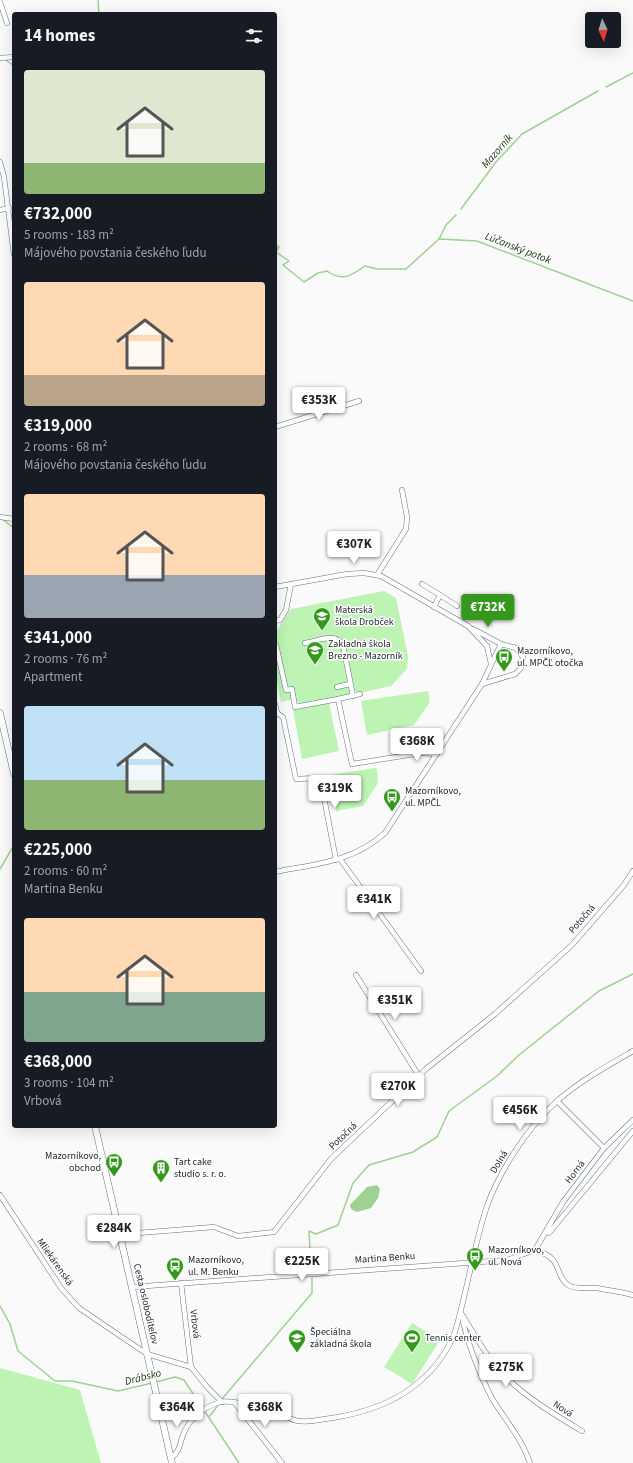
<!DOCTYPE html>
<meta charset="utf-8">
<style>
:root{--surface:#171b24;--page:#242831;--text:#f1f3f6;--muted:#9ea1a6;--accent:#34981c}
body{margin:0;font-family:"Source Sans 3",sans-serif;background:var(--page);color:var(--text);height:100vh;display:flex;flex-direction:column;font-size:15px;white-space:nowrap}
*{box-sizing:border-box;margin:0}
p{font-size:13px;color:var(--muted)}
.icon{flex:none;width:22px;height:22px;fill:none;stroke:currentColor;stroke-width:2;stroke-linecap:round;stroke-linejoin:round}
.map{position:relative;flex:1;overflow:hidden}
.sheet{position:absolute;left:12px;top:12px;width:265px;height:1116px;display:flex;flex-direction:column;background:var(--surface);border-radius:4px;box-shadow:0 4px 16px #0002}
.sheet>*{flex:none}
.needle{width:26px;rotate:176deg}
.controls{position:absolute;left:585px;top:12px;display:grid;gap:8px}
.controls a{display:grid;place-items:center;width:36px;height:36px;border-radius:4px;background:var(--surface);box-shadow:0 4px 16px #0002;font-size:20px}
.price{position:absolute;translate:-50% -34px;padding:0 9px;border-radius:4px;background:#fff;color:#222;font-size:13px;line-height:26px;filter:drop-shadow(0 1px 2px #0008)}
.price::after{content:'';position:absolute;left:50%;top:24px;width:12px;height:9px;margin-left:-6px;background:inherit;clip-path:polygon(0 0,100% 0,50% 100%)}
.price.selected{background:var(--accent);color:#fff}
ul{padding:0;list-style:none}
li{display:grid;align-content:center;gap:8px;height:212px;padding:0 12px}
li span{display:grid;place-items:center;height:124px;border-radius:4px;color:#555}
li>.icon{margin-inline-start:auto}
span .icon{width:72px;height:72px;fill:#fffc;stroke-width:1}
li b{font-size:17px}
h2{display:flex;justify-content:space-between;align-items:center;height:48px;padding:0 12px;font-size:17px}
.map>svg:first-child{display:block}
.green{fill:#bdf4b3}
.water{fill:#9dd292}
.lines{fill:none;stroke-linecap:round;stroke-linejoin:round}
.stream{stroke:#9dd292;stroke-width:1.5}
.street-casing{stroke:#63708b;stroke-width:5.5}
.secondary-casing{stroke:#63708b;stroke-width:7}
.street{stroke:#fff;stroke-width:4.5}
.secondary{stroke:#fff;stroke-width:6}
.labels{text-anchor:middle;dominant-baseline:central;stroke-width:3;stroke-linejoin:round;paint-order:stroke}
.poi-label{font-size:10px;fill:#1d222d;stroke:#fff;text-anchor:start}
.street-label{font-size:10px;fill:#1d222d;stroke:#fff}
.water-label{font-size:11px;font-style:italic;fill:#11350a;stroke:#fff}
</style>
<div class="map">
<svg width="633" height="1463" viewBox="0 0 633 1463">
<rect width="100%" height="100%" fill="#fafafa"/>
<g class="green">
<path d="M384,591L396,598L408,656L407,669L391,686L360,693L353,690L347,695L300,705L296,699L281,702L275,673V633L291,609Z"/>
<path d="M428,691L430,702L414,725L367,735L361,701Z"/>
<path d="M329,703L339,751L302,759L293,710Z"/>
<path d="M375,768L377,769L378,783L363,806L336,811L329,775Z"/>
<path d="M412,1323L440,1340L412,1384L384,1367Z"/>
<path d="M0,1368L80,1390L101,1463H0Z"/>
</g>
<path class="water" d="M377,1185L380,1189L378,1198L371,1208L357,1212L351,1209L350,1205L367,1187Z"/>
<g class="lines">
<g class="stream">
<path d="M98,0L99,14"/>
<path d="M6,60L14,66"/>
<path d="M606,87L633,73"/>
<path d="M461,209L496,162L522,134L598,91"/>
<path d="M439,239L446,225L456,215"/>
<path d="M275,245L279,247L276,252L289,261L283,265L304,282L318,273L327,271C342,282 351,276 365,266L377,269H406L439,239L477,241L633,301"/>
<path d="M2,519L14,528"/>
<path d="M0,869L14,845"/>
<path d="M311,1269L309,1231L316,1234L338,1225L353,1183L369,1165L413,1152L437,1137L449,1111L497,1076L519,1055L599,991L633,974"/>
<path d="M0,1306L10,1324L18,1351L55,1381H72L118,1391L152,1383"/>
<path d="M156,1382L175,1377L184,1380L239,1463"/>
<path d="M222,1399L312,1293V1278"/>
<path d="M209,1417L219,1404"/>
</g>
<g class="street-casing">
<g id="street">
<path d="M0,2L7,23"/>
<path d="M0,58L14,57"/>
<path d="M0,162L4,177L14,255"/>
<path d="M0,210L9,208"/>
<path d="M275,427L359,401"/>
<path d="M0,517L14,519"/>
<path d="M377,575L406,529L407,517L402,490"/>
<path d="M422,584L440,595"/>
<path d="M275,587L347,574L364,573L381,576L468,626L487,646L491,664"/>
<path d="M434,607L440,595L457,606"/>
<path d="M275,621L280,620L286,610L291,584"/>
<path d="M473,629L501,644L516,648L523,657L521,668L515,674L482,684"/>
<path d="M305,643C318,641 335,632 343,645L353,696"/>
<path d="M276,645L286,690L292,689L295,707L338,699L352,764L421,753L437,754"/>
<path d="M337,687L350,684"/>
<path d="M338,699L360,694"/>
<path d="M275,704L277,713L283,717L296,779L317,778L321,782L336,860"/>
<path d="M340,859L421,971"/>
<path d="M275,872C315,864 353,862 385,833L482,684L501,644"/>
<path d="M356,975L419,1076"/>
<path d="M557,1101L604,1148"/>
<path d="M0,1195L61,1288L79,1308L147,1354L191,1367L207,1387L222,1402"/>
<path d="M549,1233L633,1131"/>
<path d="M121,1240L138,1233L214,1227L238,1236L274,1232L331,1159L426,1069L495,1014L572,945L624,885L633,871"/>
<path d="M535,1250C565,1259 553,1274 568,1285C576,1290 587,1287 596,1288C608,1290 621,1292 633,1295"/>
<path d="M181,1283L191,1367"/>
<path d="M132,1287L507,1260L535,1250L563,1202L604,1148L633,1120"/>
<path d="M461,1313C475,1335 488,1360 507,1378C528,1399 557,1416 582,1431"/>
<path d="M462,1316C466,1340 481,1378 493,1400C506,1421 522,1439 530,1463"/>
<path d="M235,1403L282,1463"/>
<path d="M171,1458C181,1450 179,1445 183,1435C189,1418 204,1407 220,1402C231,1399 263,1408 274,1411C282,1414 290,1420 299,1421C309,1423 322,1419 332,1418C385,1410 431,1387 454,1335C467,1293 473,1248 487,1206C500,1170 528,1127 557,1101C580,1081 607,1066 633,1051"/>
</g>
</g>
<g class="secondary-casing">
<g id="secondary">
<path d="M0,713L14,774"/>
<path d="M95,1126L172,1463"/>
</g>
</g>
<use href="#street" class="street"/>
<use href="#secondary" class="secondary"/>
</g>
<defs>
<g id="school-pin" transform="scale(0.9)"><path d="M0 17L-7.5 6A9.5 9.5 0 1 1 7.5 6Z" fill="#34981c" stroke="#fff"/><path d="M0-5L7-2L0 1L-7-2ZM-4 1L0 2.5L4 1V4Q0 6-4 4Z" fill="#fff"/></g>
<g id="bus-pin" transform="scale(0.9)"><path d="M0 17L-7.5 6A9.5 9.5 0 1 1 7.5 6Z" fill="#34981c" stroke="#fff"/><path d="M-5-6H5V4H4V6H2V4H-2V6H-4V4H-5ZM-3.5-4V0h7V-4ZM-3.5 1.2v1.5H-2V1.2ZM2 1.2v1.5H3.5V1.2Z" fill="#fff"/></g>
<g id="building-pin" transform="scale(0.9)"><path d="M0 17L-7.5 6A9.5 9.5 0 1 1 7.5 6Z" fill="#34981c" stroke="#fff"/><path d="M-4-6H4V6H1V3H-1V6H-4ZM-2.5-4.3h1.7v1.8h-1.7ZM.8-4.3h1.7v1.8H.8ZM-2.5-1h1.7V.8h-1.7ZM.8-1h1.7V.8H.8Z" fill="#fff"/></g>
<g id="stadium-pin" transform="scale(0.9)"><path d="M0 17L-7.5 6A9.5 9.5 0 1 1 7.5 6Z" fill="#34981c" stroke="#fff"/><path d="M0-5a6.5 5 0 1 0 0 10a6.5 5 0 1 0 0-10ZM-3.5-1.8h7v3.6h-7Z" fill="#fff"/></g>
</defs>
<g fill-rule="evenodd">
<use href="#school-pin" x="322" y="616"/>
<use href="#school-pin" x="315" y="650"/>
<use href="#bus-pin" x="504" y="657"/>
<use href="#bus-pin" x="392" y="797"/>
<use href="#bus-pin" x="114" y="1162"/>
<use href="#building-pin" x="161" y="1168"/>
<use href="#bus-pin" x="475" y="1256"/>
<use href="#bus-pin" x="175" y="1266"/>
<use href="#school-pin" x="297" y="1338"/>
<use href="#stadium-pin" x="412" y="1338"/>
</g>
<g class="labels">
<g class="poi-label">
<text x="335" y="610">Materská<tspan x="335" dy="12">škola Drobček</tspan></text>
<text x="328" y="644">Zakladná škola<tspan x="328" dy="12">Brezno - Mazorník</tspan></text>
<text x="517" y="651">Mazorníkovo,<tspan x="517" dy="12">ul. MPČĽ otočka</tspan></text>
<text x="405" y="791">Mazorníkovo,<tspan x="405" dy="12">ul. MPČL</tspan></text>
<text x="101" y="1156" text-anchor="end">Mazorníkovo,<tspan x="101" dy="12">obchod</tspan></text>
<text x="174" y="1162">Tart cake<tspan x="174" dy="12">studio s. r. o.</tspan></text>
<text x="488" y="1250">Mazorníkovo,<tspan x="488" dy="12">ul. Nová</tspan></text>
<text x="188" y="1260">Mazorníkovo,<tspan x="188" dy="12">ul. M. Benku</tspan></text>
<text x="310" y="1332">Špeciálna<tspan x="310" dy="12">základná škola</tspan></text>
<text x="425" y="1338">Tennis center</text>
</g>
<g class="street-label">
<text transform="translate(582 919) rotate(-49)">Potočná</text>
<text transform="translate(343 1136) rotate(-44)">Potočná</text>
<text transform="translate(499 1162) rotate(-59)">Dolná</text>
<text transform="translate(575 1172) rotate(-53)">Horná</text>
<text transform="translate(385 1258) rotate(-4)">Martina Benku</text>
<text transform="translate(55 1262) rotate(55)">Mliekárenská</text>
<text transform="translate(146 1304) rotate(77)">Cesta osloboditeľov</text>
<text transform="translate(195 1324) rotate(83)">Vrbová</text>
<text transform="translate(563 1409) rotate(33)">Nová</text>
</g>
<g class="water-label">
<text transform="translate(497 151) rotate(-49)">Mazorník</text>
<text transform="translate(518 248) rotate(21)">Lúčanský potok</text>
<text transform="translate(143 1377) rotate(-14)">Drábsko</text>
</g>
</g>
</svg>
<div class="controls">
<a><svg class="needle" viewBox="-14 -14 28 28"><path d="M0-13l5 13h-10z" fill="#e53935"/><path d="M0 13l5-13h-10z" fill="#9ea1a6"/></svg></a>
</div>
<b class="price" style="left:319px;top:421px">€353K</b>
<b class="price" style="left:354px;top:565px">€307K</b>
<b class="price selected" style="left:488px;top:628px">€732K</b>
<b class="price" style="left:417px;top:762px">€368K</b>
<b class="price" style="left:335px;top:809px">€319K</b>
<b class="price" style="left:374px;top:920px">€341K</b>
<b class="price" style="left:395px;top:1021px">€351K</b>
<b class="price" style="left:398px;top:1107px">€270K</b>
<b class="price" style="left:520px;top:1131px">€456K</b>
<b class="price" style="left:114px;top:1249px">€284K</b>
<b class="price" style="left:302px;top:1282px">€225K</b>
<b class="price" style="left:506px;top:1388px">€275K</b>
<b class="price" style="left:177px;top:1428px">€364K</b>
<b class="price" style="left:265px;top:1428px">€368K</b>
<section class="sheet">
<h2>14 homes<svg class="icon" aria-label="filters" viewBox="0 0 24 24"><path d="M4 7h16M4 17h16"/><circle cx="9" cy="7" r="2"/><circle cx="15" cy="17" r="2"/></svg></h2>
<ul>
<li><span style="background:linear-gradient(#dfe7d0 75%,#8fb573 0)"><svg class="icon" aria-label="home" viewBox="0 0 24 24"><path d="M3 11l9-7 9 7M6 9v11h12V9"/></svg></span><div><b>€732,000</b><p>5 rooms · 183 m²</p><p>Májového povstania českého ľudu</p></div></li>
<li><span style="background:linear-gradient(#ffd9b3 75%,#b9a48a 0)"><svg class="icon" aria-label="home" viewBox="0 0 24 24"><path d="M3 11l9-7 9 7M6 9v11h12V9"/></svg></span><div><b>€319,000</b><p>2 rooms · 68 m²</p><p>Májového povstania českého ľudu</p></div></li>
<li><span style="background:linear-gradient(#ffd9b3 65%,#9aa5b1 0)"><svg class="icon" aria-label="home" viewBox="0 0 24 24"><path d="M3 11l9-7 9 7M6 9v11h12V9"/></svg></span><div><b>€341,000</b><p>2 rooms · 76 m²</p><p>Apartment</p></div></li>
<li><span style="background:linear-gradient(#bfe0f5 60%,#8fb573 0)"><svg class="icon" aria-label="home" viewBox="0 0 24 24"><path d="M3 11l9-7 9 7M6 9v11h12V9"/></svg></span><div><b>€225,000</b><p>2 rooms · 60 m²</p><p>Martina Benku</p></div></li>
<li><span style="background:linear-gradient(#ffd9b3 60%,#7fa58c 0)"><svg class="icon" aria-label="home" viewBox="0 0 24 24"><path d="M3 11l9-7 9 7M6 9v11h12V9"/></svg></span><div><b>€368,000</b><p>3 rooms · 104 m²</p><p>Vrbová</p></div></li>
</ul>
</section>
</div>
